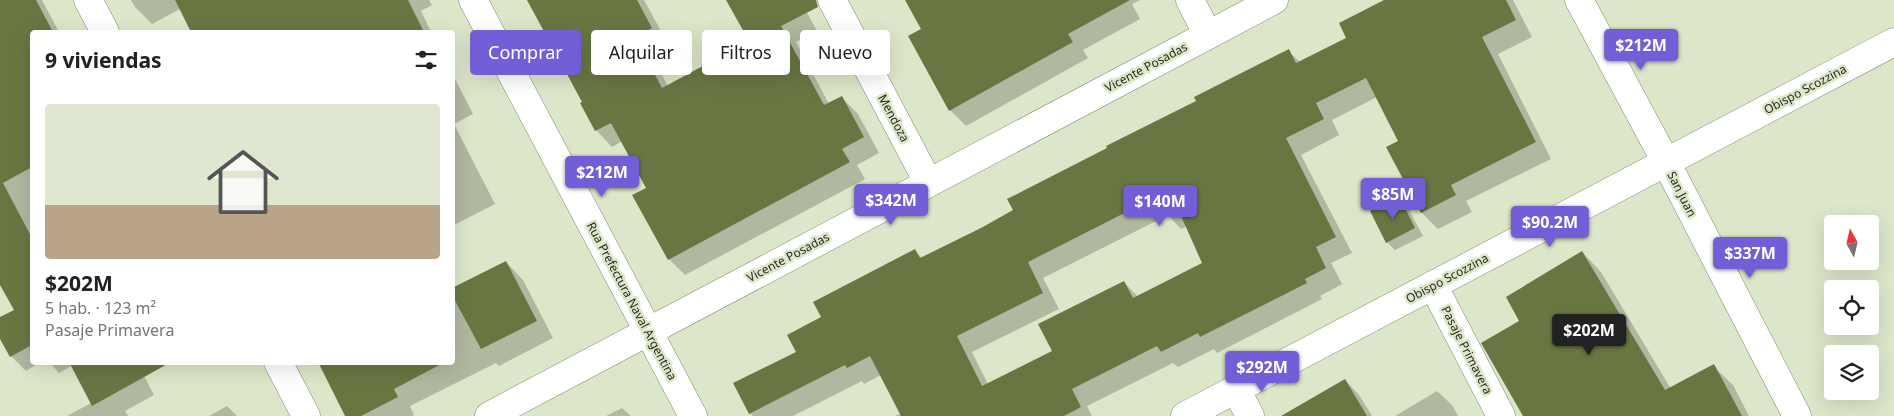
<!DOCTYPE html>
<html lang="es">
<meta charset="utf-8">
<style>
:root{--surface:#fff;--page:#f2f2f2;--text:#202124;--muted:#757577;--accent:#745ed8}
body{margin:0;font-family:"Noto Sans",sans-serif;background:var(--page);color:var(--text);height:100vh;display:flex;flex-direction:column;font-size:19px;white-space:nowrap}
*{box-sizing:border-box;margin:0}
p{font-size:16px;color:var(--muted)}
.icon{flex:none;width:28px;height:28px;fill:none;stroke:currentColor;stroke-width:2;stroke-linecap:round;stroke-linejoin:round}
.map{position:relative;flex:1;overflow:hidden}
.drawer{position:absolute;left:30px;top:30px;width:425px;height:335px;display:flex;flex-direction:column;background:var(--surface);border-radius:5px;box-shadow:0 5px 20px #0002}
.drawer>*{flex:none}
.top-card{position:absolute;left:470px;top:30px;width:475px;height:45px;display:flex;gap:10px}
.needle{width:32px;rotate:352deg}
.controls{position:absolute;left:1824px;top:215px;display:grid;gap:10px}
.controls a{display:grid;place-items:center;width:55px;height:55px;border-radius:5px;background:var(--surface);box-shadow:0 5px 20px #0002;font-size:25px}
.price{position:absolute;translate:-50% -42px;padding:0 11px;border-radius:5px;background:var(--accent);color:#fff;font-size:16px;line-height:32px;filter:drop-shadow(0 1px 2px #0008)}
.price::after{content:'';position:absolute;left:50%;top:30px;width:15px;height:11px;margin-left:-8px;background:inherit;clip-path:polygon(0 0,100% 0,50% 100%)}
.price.on{background:#222;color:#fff}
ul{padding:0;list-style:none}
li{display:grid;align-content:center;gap:10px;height:265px;padding:0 15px}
li span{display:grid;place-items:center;height:155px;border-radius:5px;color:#555}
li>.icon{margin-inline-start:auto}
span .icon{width:90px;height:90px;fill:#fffc;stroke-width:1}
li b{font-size:21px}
h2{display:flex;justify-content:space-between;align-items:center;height:60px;padding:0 15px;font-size:21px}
.pill{padding:0 18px;border-radius:5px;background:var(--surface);box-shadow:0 5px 20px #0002;font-size:18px;line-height:45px}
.pill.on{background:var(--accent);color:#fff}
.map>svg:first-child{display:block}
.shadow{fill:#0003;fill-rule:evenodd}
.building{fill:#687742;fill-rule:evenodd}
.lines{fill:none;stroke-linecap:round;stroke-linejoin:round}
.minor-casing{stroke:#838c70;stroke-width:29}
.minor{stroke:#fff;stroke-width:28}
.labels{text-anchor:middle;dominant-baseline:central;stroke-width:5;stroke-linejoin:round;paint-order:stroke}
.street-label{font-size:12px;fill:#262a1e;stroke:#dce6c8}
</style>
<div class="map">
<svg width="1894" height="416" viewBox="0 0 1894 416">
<rect width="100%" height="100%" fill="#dce6c8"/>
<g class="shadow">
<path d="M0,0H42L59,32H32V362H41L26,371L11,356L0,337V319L15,310L0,282Z"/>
<path d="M131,0H429L432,5L421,11L431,32H193L180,9L152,24L135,7Z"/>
<path d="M528,0H644L668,44L650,53L668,86L750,42L728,0H800L817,31L796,42L829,104L842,98L858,114L879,153L857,165L865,179L685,275L669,259L648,188L622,141L612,147L596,130L582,104L584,102Z"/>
<path d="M907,0H1140L1132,4L1140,19L1083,50L1088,58L966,126L950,110L923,30Z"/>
<path d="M1406,0H1513L1532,37L1498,54L1551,159L1466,201L1472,212L1438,229L1422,213L1388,147L1400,141L1377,97L1332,120L1339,135L1301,155L1352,253L1331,263L1342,284L1320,296L1322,299L1217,353L1214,349L1178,367L1173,363L1087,406L1092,416H895L901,413L881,375L864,384L862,381L793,416H753L750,413L822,318L915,251L922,258L982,229L1198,101L1288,51L1300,62L1348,38ZM1168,215L1181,229L1187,226L1203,264L1138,297L1124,282L1053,351L988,384L972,352L1059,309L1043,278Z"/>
<path d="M452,73L473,114L454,124L495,204L452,226Z"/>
<path d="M1399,197L1407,206L1423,236L1395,250L1387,242Z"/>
<path d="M1582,252L1601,272L1671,389L1713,366L1733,385L1749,416H1525L1521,321Z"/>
<path d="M506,262L523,280L553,338L499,366L496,363L410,406L414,415L412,416H347L319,362H452V289Z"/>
<path d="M49,362H156L141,370L154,395L125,411L128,416H67L93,402L73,365L59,373Z"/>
<path d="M1345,380L1359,395L1372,416H1283Z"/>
<path d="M1437,391L1452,405L1458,416H1395Z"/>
<path d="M227,406L237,416H209Z"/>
<path d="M622,408L631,416H606Z"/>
</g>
<g class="building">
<path d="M0,0H36L53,32H32V167L3,183L32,238V345L10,357L0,339V317L14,310L0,285Z"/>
<path d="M175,0H408L424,32H191Z"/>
<path d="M527,0H637L652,28L635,37L662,88L749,41L726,0H816L818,7L781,26L824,105L842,96L864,137L842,149L850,162L668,260L632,195L646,188L611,123L595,131L580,103L582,102Z"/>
<path d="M905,0H1130L1068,34L1073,42L949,111L908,36L921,29Z"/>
<path d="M1384,0H1506L1516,20L1482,37L1536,142L1451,185L1456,195L1421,213L1386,147L1398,141L1366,78L1316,103L1324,119L1286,138L1336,237L1316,247L1326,268L1305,279L1307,283L1200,337L1198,333L1161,352L1157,346L1072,389L1081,407L1064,416H901L870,356L847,368L845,365L749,414L733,383L796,352L787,335L821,317L813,302L915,249L920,258L981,228L1013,210L1007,199L1107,148L1106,146L1196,101L1194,97L1289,49L1296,63L1346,38L1339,23ZM1156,197L1164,214L1177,207L1202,263L1133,298L1124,281L1038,324L1052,351L982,386L957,336L1043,293L1028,262Z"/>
<path d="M1399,196L1415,228L1386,243L1370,211Z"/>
<path d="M1582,251L1665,390L1714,364L1742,416H1523L1481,343L1519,321L1506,297Z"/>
<path d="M506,261L537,321L481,349L452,295V288Z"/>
<path d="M69,362H171L92,406Z"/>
<path d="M318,362H445L394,389L398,397L361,416H345Z"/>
<path d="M1345,379L1367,416H1281Z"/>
</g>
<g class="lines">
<g class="minor-casing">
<g id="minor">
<path d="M88,0L105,32"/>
<path d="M473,0L693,416"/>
<path d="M832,0L928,182"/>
<path d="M1190,0L1208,35"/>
<path d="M1579,0L1666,162L1797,416"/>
<path d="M1433,285L1501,416"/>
<path d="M278,362L306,416"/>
<path d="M1236,389L1250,416"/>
<path d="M489,416L1274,0"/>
<path d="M1185,416L1894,42"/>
</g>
</g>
<use href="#minor" class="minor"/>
</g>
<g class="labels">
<g class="street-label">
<text transform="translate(1146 67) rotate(-28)">Vicente Posadas</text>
<text transform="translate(1805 89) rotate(-28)">Obispo Scozzina</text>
<text transform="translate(894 118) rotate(62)">Mendoza</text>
<text transform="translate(1682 194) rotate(63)">San Juan</text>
<text transform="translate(788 257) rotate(-28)">Vicente Posadas</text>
<text transform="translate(1447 278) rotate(-28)">Obispo Scozzina</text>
<text transform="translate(632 301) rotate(62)">Rua Prefectura Naval Argentina</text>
<text transform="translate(1467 350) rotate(63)">Pasaje Primavera</text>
</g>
</g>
</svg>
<div class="controls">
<a><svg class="needle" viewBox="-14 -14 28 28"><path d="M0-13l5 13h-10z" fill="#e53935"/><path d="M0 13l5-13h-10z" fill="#757577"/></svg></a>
<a><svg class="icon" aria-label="locate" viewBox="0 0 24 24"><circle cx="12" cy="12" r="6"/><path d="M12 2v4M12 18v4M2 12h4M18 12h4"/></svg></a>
<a><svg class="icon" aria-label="layers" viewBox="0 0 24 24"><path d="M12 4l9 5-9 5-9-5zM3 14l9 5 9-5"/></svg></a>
</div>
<b class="price" style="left:1641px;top:71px">$212M</b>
<b class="price" style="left:602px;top:198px">$212M</b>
<b class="price" style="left:1393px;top:220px">$85M</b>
<b class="price" style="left:891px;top:226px">$342M</b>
<b class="price" style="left:1160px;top:227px">$140M</b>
<b class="price" style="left:1550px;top:248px">$90.2M</b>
<b class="price" style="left:1750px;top:279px">$337M</b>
<b class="price on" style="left:1589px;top:356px">$202M</b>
<b class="price" style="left:1262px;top:393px">$292M</b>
<div class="top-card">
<a class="pill on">Comprar</a>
<a class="pill">Alquilar</a>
<a class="pill">Filtros</a>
<a class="pill">Nuevo</a>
</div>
<section class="drawer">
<h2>9 viviendas<svg class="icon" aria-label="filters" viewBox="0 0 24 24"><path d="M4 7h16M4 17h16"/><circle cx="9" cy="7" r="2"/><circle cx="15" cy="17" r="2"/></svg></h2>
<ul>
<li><span style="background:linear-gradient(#dfe7d0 65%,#b9a48a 0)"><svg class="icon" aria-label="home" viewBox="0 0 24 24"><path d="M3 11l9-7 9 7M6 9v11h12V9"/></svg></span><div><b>$202M</b><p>5 hab. · 123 m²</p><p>Pasaje Primavera</p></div></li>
</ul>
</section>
</div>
